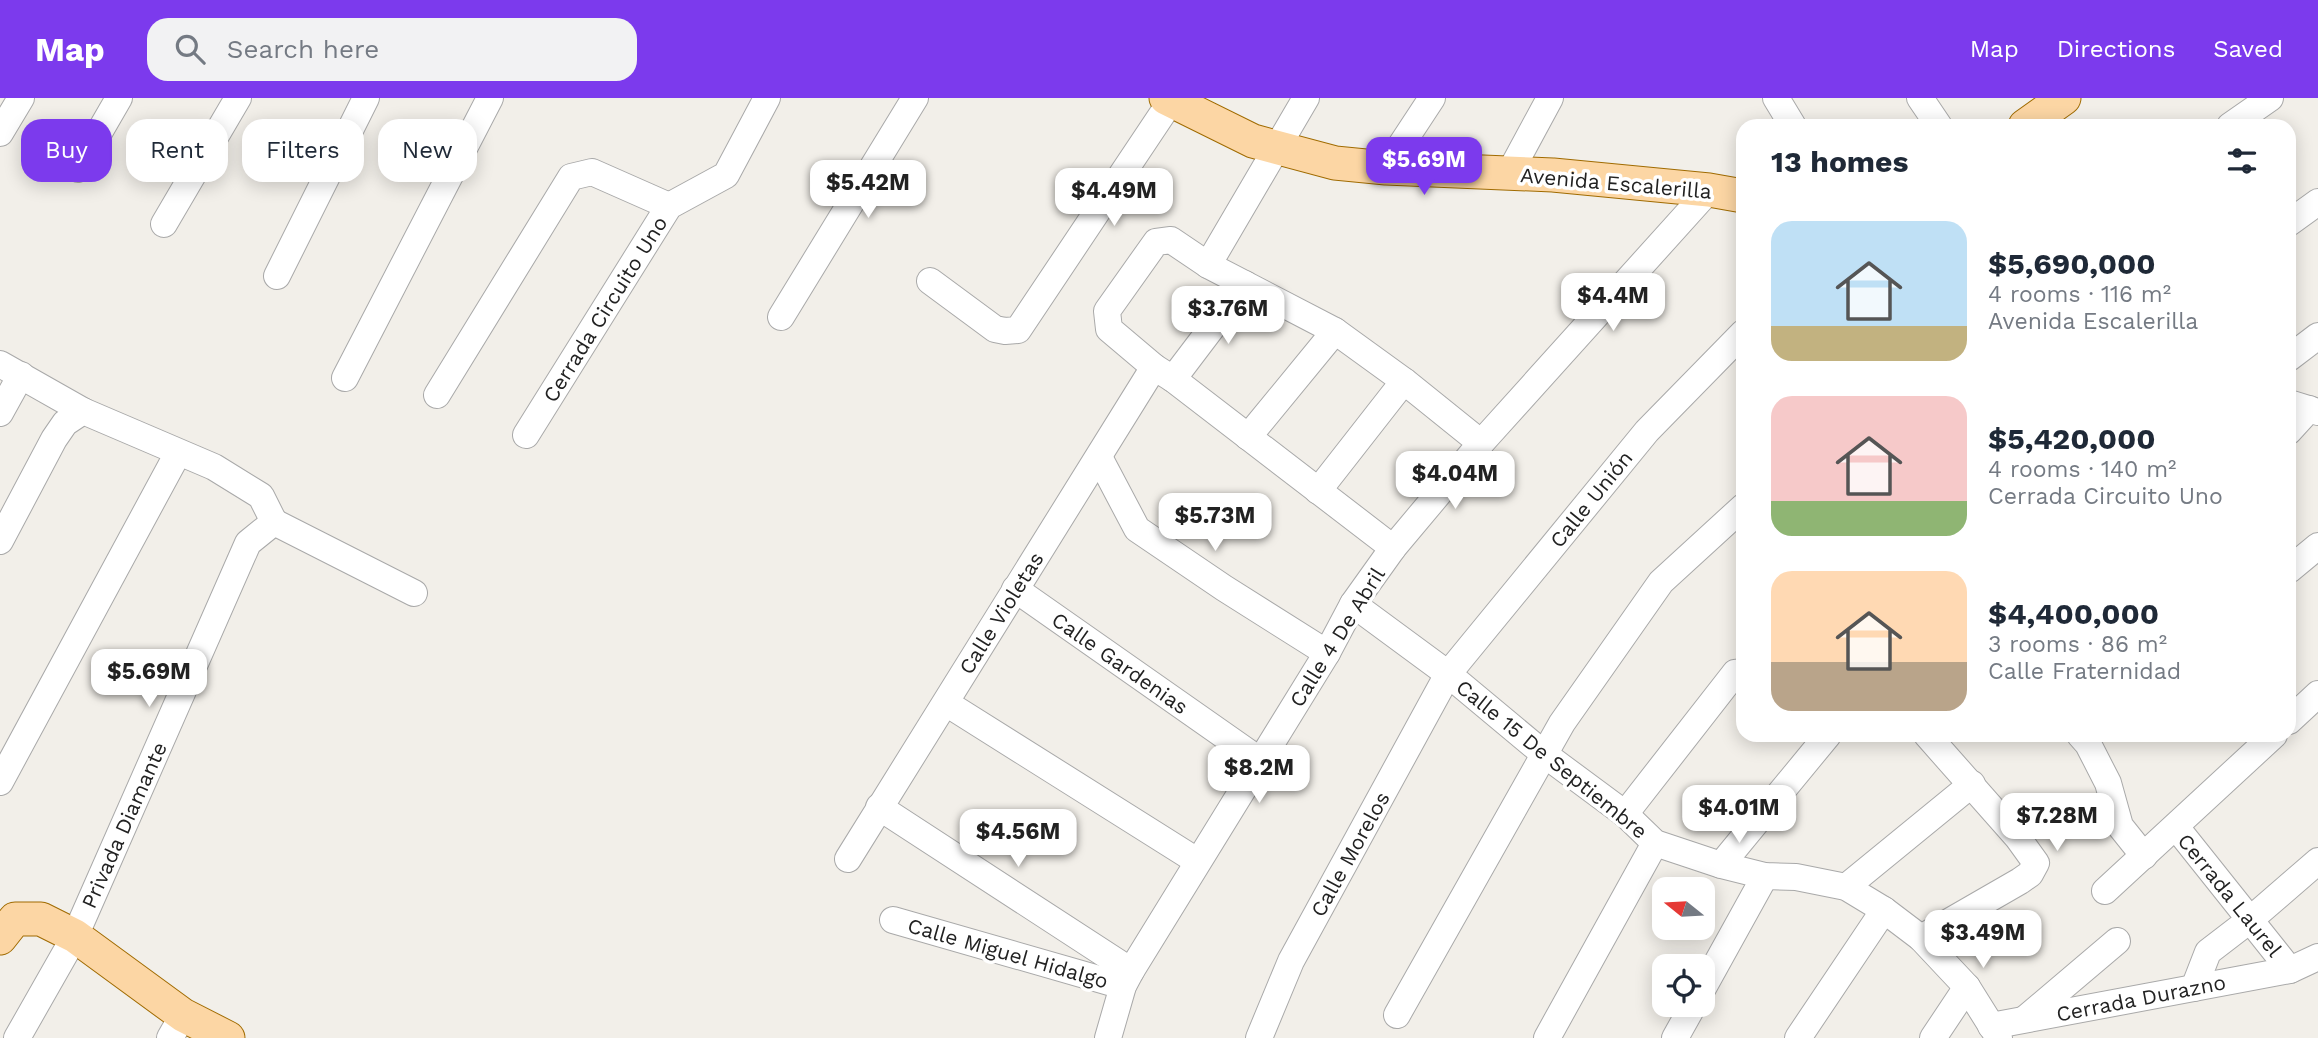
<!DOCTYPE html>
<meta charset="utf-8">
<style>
:root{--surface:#fff;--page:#f2f2f3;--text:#1f2937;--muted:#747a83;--accent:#7c3aed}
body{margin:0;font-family:"Work Sans",sans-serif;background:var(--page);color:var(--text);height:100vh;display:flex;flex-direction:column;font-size:26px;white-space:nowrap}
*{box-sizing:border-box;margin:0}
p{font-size:23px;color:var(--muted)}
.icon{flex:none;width:38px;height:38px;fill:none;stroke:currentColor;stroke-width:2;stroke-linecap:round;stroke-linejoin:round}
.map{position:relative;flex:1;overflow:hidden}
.drawer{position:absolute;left:1736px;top:21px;width:560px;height:623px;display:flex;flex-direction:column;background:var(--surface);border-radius:21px;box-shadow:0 4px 18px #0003}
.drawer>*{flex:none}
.guide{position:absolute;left:21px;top:21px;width:665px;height:63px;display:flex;gap:14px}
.needle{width:46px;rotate:288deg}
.fabs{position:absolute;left:1652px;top:779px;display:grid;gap:14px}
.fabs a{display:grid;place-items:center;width:63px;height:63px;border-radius:14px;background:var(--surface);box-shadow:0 4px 18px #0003;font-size:35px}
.price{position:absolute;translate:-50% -60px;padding:0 16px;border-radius:14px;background:#fff;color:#222;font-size:23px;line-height:46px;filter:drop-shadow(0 2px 4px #0008)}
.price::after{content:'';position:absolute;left:50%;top:42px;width:21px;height:16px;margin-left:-10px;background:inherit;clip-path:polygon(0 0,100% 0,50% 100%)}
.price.active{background:var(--accent);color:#fff}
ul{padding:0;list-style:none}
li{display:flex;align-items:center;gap:21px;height:175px;padding:0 35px}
li span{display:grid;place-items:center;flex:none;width:196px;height:140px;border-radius:21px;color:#555}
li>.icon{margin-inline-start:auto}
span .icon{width:84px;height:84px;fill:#fffc;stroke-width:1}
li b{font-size:30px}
h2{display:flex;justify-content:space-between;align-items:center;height:84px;padding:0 35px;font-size:30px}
.tag{padding:0 24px;border-radius:21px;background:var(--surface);box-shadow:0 4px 18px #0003;font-size:24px;line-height:63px}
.tag.active{background:var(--accent);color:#fff}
header{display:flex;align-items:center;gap:42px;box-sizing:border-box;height:98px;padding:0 35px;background:var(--accent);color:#fff}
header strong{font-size:33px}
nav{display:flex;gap:38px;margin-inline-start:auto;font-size:24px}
.search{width:490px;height:63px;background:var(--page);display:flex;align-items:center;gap:18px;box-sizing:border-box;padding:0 24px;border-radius:21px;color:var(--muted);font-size:26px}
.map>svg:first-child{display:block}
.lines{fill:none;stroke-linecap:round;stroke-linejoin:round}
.minor-casing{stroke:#a9a9a9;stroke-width:28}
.major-casing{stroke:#a06b00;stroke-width:35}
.minor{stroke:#fff;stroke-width:26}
.major{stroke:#fcd6a4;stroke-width:33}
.labels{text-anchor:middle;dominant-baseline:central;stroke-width:7;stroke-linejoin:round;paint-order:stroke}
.street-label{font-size:21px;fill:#222;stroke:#fff}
</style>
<header>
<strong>Map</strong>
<div class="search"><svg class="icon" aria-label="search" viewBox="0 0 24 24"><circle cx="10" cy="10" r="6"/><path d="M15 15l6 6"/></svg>Search here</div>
<nav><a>Map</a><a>Directions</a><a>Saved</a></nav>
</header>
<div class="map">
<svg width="2318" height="940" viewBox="0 0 2318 940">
<rect width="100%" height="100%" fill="#f2efe9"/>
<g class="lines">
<g class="minor-casing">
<g id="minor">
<path d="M1776,0L1793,28"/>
<path d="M1920,0L1939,28"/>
<path d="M2230,28L2270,0"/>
<path d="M0,35L21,0"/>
<path d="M1386,70L1432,0"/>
<path d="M78,71L119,0"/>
<path d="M1509,76L1550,0"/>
<path d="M2289,125L2318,104"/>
<path d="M164,126L238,0"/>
<path d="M1208,167L1306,0"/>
<path d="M277,178L366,0"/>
<path d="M930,183L995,231L1005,233L1018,232L1173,0"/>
<path d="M781,219L915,0"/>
<path d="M2289,260L2318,238"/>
<path d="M0,266L83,313"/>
<path d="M345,280L490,0"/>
<path d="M1173,281L1245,186"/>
<path d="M437,297L571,79L592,74L669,108"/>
<path d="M2289,305L2318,314"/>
<path d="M0,315L21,277"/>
<path d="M2289,333L2309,311"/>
<path d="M526,337L669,108L726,77L767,0"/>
<path d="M1248,339L1335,233"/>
<path d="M1099,359L1137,431L1224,490L1327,555"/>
<path d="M1318,393L1404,283"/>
<path d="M274,424L414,495"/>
<path d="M0,443L54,341L65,325L83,313L214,369L261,398L274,424"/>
<path d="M1393,450L1173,281L1154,269L1109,231L1107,213L1156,144L1171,142L1208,167L1335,233L1404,283L1481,345"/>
<path d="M2289,472L2318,448"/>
<path d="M1015,491L1259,662"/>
<path d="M1353,506L1448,576L1544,656L1625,716L1655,745L1721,767L1765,778L1796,779L1846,789L1884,812L1921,840L1967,889L1999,940"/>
<path d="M946,605L1197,763"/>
<path d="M2289,623L2318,596"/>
<path d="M2080,637L2088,646L2108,685L2120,728L2144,758"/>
<path d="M0,684L178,355"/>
<path d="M879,709L1131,873"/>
<path d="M1625,716L1735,575L1743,574"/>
<path d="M2176,729L2290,872"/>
<path d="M848,761L1154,269"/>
<path d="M1721,767L1828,637"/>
<path d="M1846,789L1972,686"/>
<path d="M2105,793L2274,637"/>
<path d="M893,822L1123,888"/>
<path d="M1921,840L2020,783L2030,776L2036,765L2018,740L1927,637"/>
<path d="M1703,890L1765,778"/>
<path d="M2194,890L2208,854L2251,821L2318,763"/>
<path d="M1397,917L1562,625L1661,484L1743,409"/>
<path d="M2025,921L2117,843"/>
<path d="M1991,928L2290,872L2318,859"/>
<path d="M17,940L75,838L248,445L274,424"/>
<path d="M170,940L183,917"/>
<path d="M1108,940L1123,888L1131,873L1327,555L1353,506L1393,450L1481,345L1709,92"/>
<path d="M1259,940L1291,863L1448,576L1647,333L1743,235"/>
<path d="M1547,940L1655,745"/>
<path d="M1675,940L1694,906"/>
<path d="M1798,940L1884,812"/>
<path d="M1933,940L1967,889"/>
</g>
</g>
<g class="major-casing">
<g id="major">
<path d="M1166,0L1253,43L1335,65L1386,70L1553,77L1709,92L1743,98"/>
<path d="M2025,28L2064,0"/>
<path d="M0,840L15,821H41L75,838L183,917L228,940"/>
</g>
</g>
<use href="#minor" class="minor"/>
<use href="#major" class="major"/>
</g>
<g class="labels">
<g class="street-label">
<text transform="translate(1616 85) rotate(5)">Avenida Escalerilla</text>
<text transform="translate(605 211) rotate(-58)">Cerrada Circuito Uno</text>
<text transform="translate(1591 401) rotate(-51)">Calle Unión</text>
<text transform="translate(1001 515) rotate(-58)">Calle Violetas</text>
<text transform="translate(1337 539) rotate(-58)">Calle 4 De Abril</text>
<text transform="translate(1120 565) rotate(35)">Calle Gardenias</text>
<text transform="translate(1552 661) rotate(39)">Calle 15 De Septiembre</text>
<text transform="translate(124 727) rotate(-66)">Privada Diamante</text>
<text transform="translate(1350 756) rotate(-61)">Calle Morelos</text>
<text transform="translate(2230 797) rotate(51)">Cerrada Laurel</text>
<text transform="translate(1008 855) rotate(16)">Calle Miguel Hidalgo</text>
<text transform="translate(2141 900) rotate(-11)">Cerrada Durazno</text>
</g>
</g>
</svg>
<div class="fabs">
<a><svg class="needle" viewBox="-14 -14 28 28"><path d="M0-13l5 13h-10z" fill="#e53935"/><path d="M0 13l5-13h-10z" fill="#747a83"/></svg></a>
<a><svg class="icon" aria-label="locate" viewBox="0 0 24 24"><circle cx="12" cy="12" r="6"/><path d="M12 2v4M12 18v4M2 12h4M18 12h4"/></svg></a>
</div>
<b class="price active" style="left:1424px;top:99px">$5.69M</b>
<b class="price" style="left:868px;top:122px">$5.42M</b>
<b class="price" style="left:1114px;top:130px">$4.49M</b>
<b class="price" style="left:1613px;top:235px">$4.4M</b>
<b class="price" style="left:1228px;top:248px">$3.76M</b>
<b class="price" style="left:1455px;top:413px">$4.04M</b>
<b class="price" style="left:1215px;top:455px">$5.73M</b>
<b class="price" style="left:149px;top:611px">$5.69M</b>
<b class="price" style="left:1259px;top:707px">$8.2M</b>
<b class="price" style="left:1739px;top:747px">$4.01M</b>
<b class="price" style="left:2057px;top:755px">$7.28M</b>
<b class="price" style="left:1018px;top:771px">$4.56M</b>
<b class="price" style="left:1983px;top:872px">$3.49M</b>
<div class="guide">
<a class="tag active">Buy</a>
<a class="tag">Rent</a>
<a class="tag">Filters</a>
<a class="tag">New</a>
</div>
<section class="drawer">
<h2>13 homes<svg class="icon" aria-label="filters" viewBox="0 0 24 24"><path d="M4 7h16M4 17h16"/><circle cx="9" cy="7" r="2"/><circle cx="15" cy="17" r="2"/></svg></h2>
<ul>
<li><span style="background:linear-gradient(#bfe0f5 75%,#c2b280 0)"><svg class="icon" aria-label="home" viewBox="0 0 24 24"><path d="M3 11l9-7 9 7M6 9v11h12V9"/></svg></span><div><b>$5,690,000</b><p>4 rooms · 116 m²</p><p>Avenida Escalerilla</p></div></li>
<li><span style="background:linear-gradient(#f6c9c9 75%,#8fb573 0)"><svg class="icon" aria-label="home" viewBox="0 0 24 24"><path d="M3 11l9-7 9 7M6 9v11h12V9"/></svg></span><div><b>$5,420,000</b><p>4 rooms · 140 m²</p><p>Cerrada Circuito Uno</p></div></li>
<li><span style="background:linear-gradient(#ffd9b3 65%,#b9a48a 0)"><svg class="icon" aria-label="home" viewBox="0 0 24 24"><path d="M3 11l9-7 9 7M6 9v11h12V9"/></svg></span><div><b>$4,400,000</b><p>3 rooms · 86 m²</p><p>Calle Fraternidad</p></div></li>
</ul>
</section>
</div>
